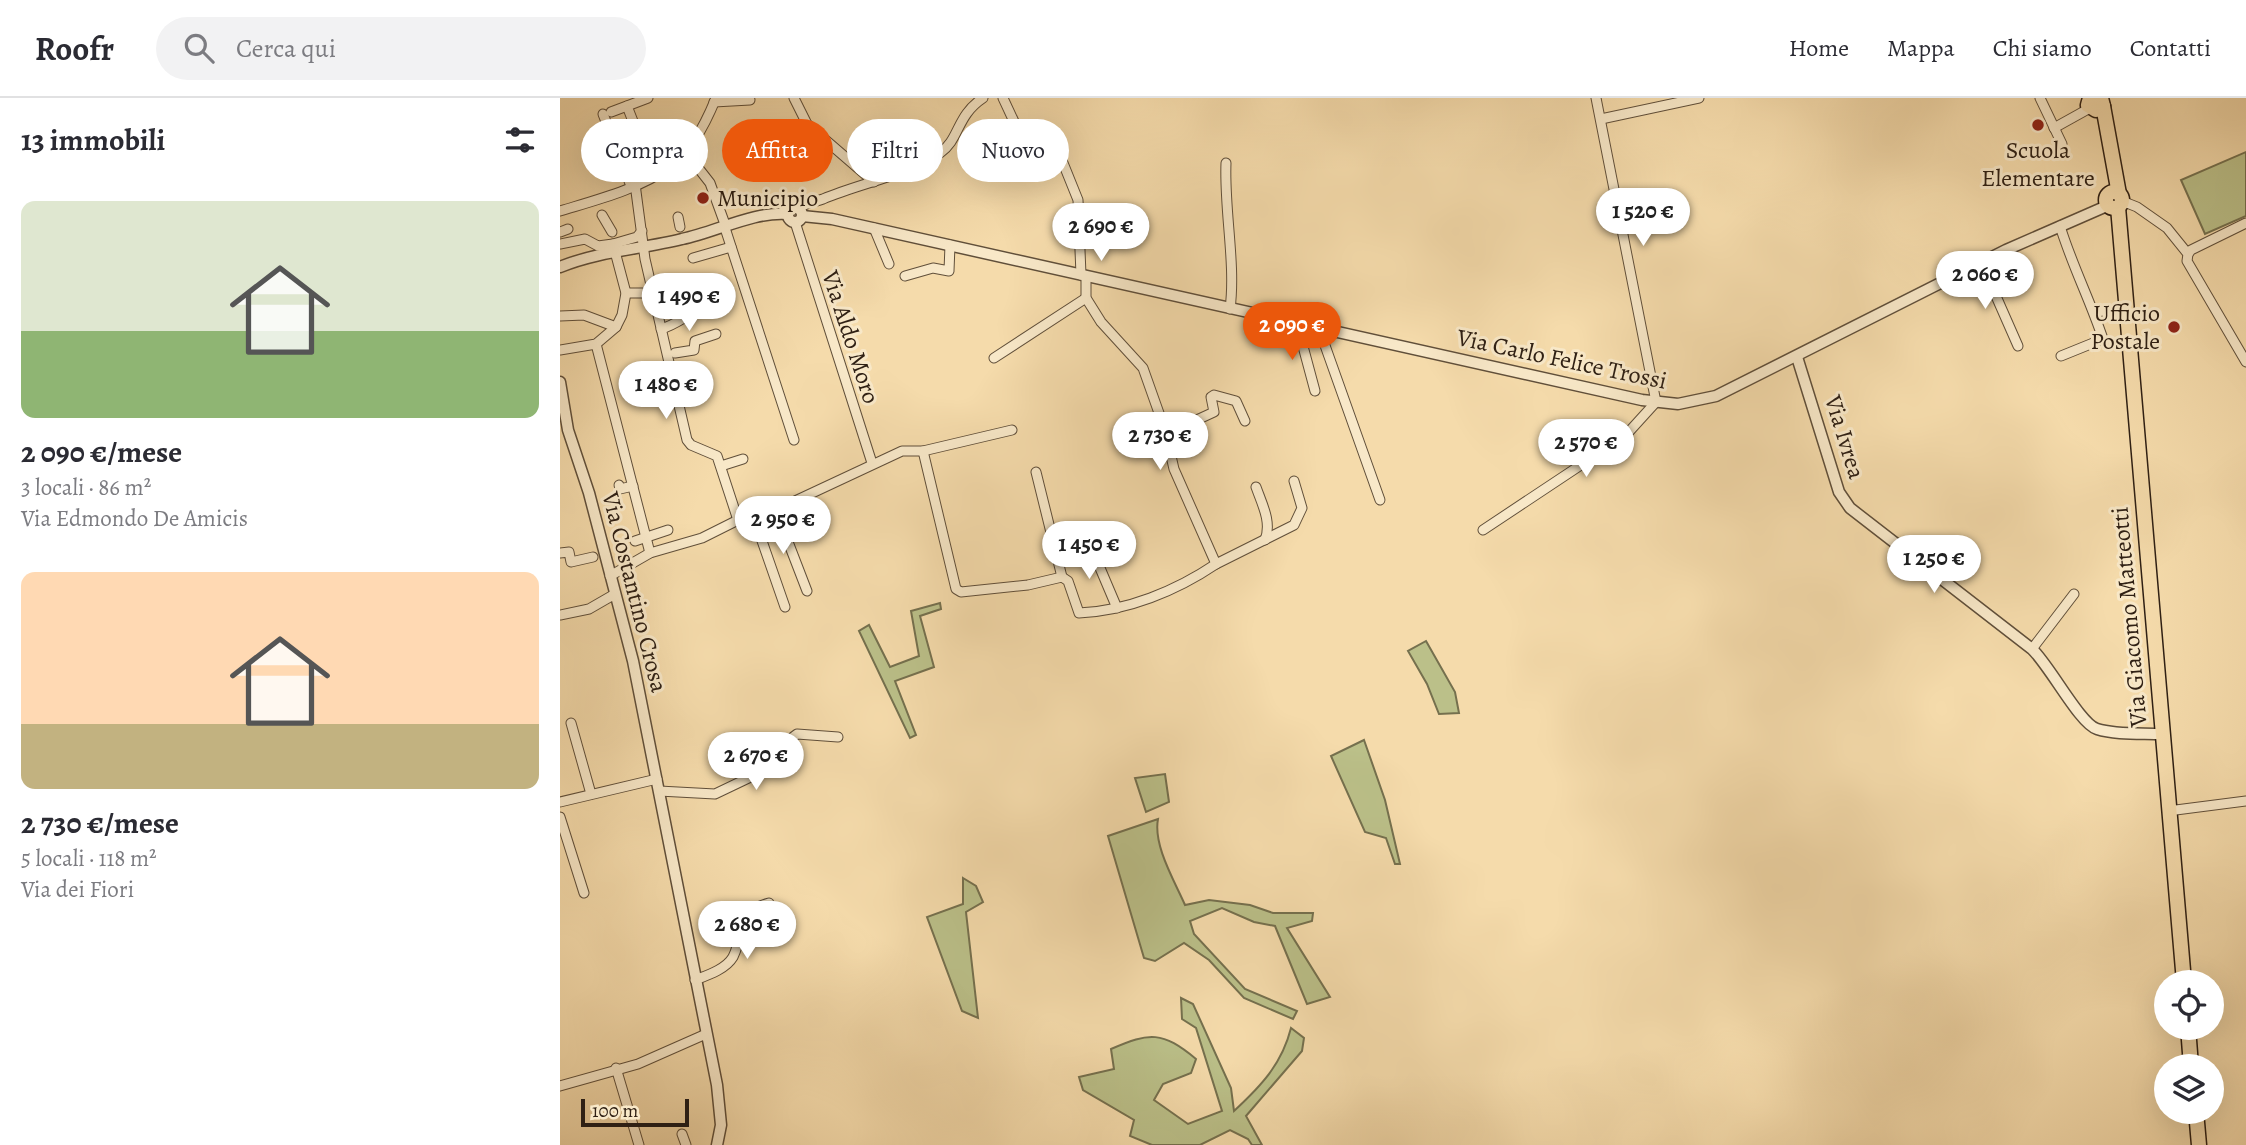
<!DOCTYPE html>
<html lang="it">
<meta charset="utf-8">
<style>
:root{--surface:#fff;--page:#f2f2f3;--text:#2b2b33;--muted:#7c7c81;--line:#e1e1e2;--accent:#ea580c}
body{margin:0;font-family:Alegreya,serif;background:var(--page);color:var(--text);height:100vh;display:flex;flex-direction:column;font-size:26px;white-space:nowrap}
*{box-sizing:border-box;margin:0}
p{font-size:23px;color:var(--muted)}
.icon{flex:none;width:38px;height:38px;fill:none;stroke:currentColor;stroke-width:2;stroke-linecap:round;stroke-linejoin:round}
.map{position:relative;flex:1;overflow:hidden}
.drawer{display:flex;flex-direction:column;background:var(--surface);width:560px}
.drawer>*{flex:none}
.guide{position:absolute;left:21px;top:21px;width:665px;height:63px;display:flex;gap:14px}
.buttons{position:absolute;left:1594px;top:872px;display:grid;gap:14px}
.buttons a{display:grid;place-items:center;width:70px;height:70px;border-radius:50%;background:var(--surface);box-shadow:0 7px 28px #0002;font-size:35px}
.scale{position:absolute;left:21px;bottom:18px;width:108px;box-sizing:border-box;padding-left:7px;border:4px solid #2f2014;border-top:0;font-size:19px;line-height:24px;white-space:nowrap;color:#2f2014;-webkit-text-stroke:5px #f8e8c8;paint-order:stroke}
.price{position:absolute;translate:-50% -60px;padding:0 16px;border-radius:24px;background:#fff;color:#222;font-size:23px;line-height:46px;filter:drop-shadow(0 2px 4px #0008)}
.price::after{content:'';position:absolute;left:50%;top:42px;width:21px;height:16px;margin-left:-10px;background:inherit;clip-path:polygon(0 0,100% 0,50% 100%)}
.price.active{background:var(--accent);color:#fff}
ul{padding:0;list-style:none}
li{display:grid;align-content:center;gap:14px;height:371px;padding:0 21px}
li span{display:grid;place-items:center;height:217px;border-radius:14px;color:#555}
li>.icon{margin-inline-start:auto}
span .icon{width:126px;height:126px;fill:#fffc;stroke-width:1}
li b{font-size:30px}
h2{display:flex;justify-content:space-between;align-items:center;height:84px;padding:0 21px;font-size:30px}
.tag{padding:0 24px;border-radius:32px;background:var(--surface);box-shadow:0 7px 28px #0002;font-size:24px;line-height:63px}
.tag.active{background:var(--accent);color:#fff}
header{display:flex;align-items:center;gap:42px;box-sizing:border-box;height:98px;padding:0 35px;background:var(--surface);border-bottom:2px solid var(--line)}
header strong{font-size:33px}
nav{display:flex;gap:38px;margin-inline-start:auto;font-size:24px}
.search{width:490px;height:63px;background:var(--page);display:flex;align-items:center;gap:18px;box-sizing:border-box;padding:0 24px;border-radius:38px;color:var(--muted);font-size:26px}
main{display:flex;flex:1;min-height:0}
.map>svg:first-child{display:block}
.green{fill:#bbc089;stroke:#75704e;stroke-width:2}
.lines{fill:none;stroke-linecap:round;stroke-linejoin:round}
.minor-casing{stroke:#604f3a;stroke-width:11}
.tertiary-casing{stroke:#604f3a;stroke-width:13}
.primary-casing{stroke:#2f2014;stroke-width:17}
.minor{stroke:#f8e8c8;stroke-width:9}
.tertiary{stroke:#f8e8c8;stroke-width:10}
.primary{stroke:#f5dbab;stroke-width:14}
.poi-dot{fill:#8f2418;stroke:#f8e8c8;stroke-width:2.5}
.labels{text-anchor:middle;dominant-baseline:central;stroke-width:6;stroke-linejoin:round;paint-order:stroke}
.poi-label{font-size:24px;fill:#2f2014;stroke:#f8e8c8}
.street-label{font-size:24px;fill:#2f2014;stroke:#f8e8c8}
</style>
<header>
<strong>Roofr</strong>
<div class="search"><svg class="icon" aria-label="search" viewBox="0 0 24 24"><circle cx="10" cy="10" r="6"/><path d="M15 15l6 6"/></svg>Cerca qui</div>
<nav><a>Home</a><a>Mappa</a><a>Chi siamo</a><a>Contatti</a></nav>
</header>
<main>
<section class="drawer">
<h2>13 immobili<svg class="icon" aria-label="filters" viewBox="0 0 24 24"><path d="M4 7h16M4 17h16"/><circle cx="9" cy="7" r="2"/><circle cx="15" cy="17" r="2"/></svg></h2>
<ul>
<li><span style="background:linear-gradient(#dfe7d0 60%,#8fb573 0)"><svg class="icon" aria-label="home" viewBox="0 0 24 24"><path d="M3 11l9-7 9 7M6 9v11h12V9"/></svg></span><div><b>2 090 €/mese</b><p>3 locali · 86 m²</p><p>Via Edmondo De Amicis</p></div></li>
<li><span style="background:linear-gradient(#ffd9b3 70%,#c2b280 0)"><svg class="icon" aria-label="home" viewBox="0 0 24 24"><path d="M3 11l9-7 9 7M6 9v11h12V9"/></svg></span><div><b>2 730 €/mese</b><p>5 locali · 118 m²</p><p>Via dei Fiori</p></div></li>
</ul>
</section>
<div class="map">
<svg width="1686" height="1047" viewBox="0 0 1686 1047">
<rect width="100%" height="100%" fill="#f5dbab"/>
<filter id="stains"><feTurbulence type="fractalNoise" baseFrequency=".00286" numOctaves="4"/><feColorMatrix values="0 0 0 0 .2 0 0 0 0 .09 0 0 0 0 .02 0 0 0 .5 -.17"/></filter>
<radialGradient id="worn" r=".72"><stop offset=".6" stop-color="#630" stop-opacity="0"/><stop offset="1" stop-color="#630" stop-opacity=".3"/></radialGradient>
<g class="green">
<path d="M1686,54V118L1645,136L1621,82Z"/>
<path d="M380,505L381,511L360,518L374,569L335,583L356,637L350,640L299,533L309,527L330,569L359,558L351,513Z"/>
<path d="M866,543L895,594L899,615L879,616L867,586L848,553Z"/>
<path d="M804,642L825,702L840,766H835L826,740L805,734L771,658Z"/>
<path d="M605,676L609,704L586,714L575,680Z"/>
<path d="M598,721C593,747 614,782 625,807L649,802L690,807L713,815H753L752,823L727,830L770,899L747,906L715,828L694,824L662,810L630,823L634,836L685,891L737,913L733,921L684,900L649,862L624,845L595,863L584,860L548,738Z"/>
<path d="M403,780L416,788L423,804L406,814L418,920L402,913L367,819L403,806Z"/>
<path d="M621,900L633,906L671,990L674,1013C701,988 722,966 731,930L744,940L742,953L686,1018L702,1047H692L688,1041L670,1032L640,1047H592L570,1038L574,1022L523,992L519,979L554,971L551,951C590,934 602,933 636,961L631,975L603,986L594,1002L628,1026L662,1013L636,930L622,921Z"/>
</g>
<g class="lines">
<g class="minor-casing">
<g id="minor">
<path d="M234,0L247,26L314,84"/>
<path d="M443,0L471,60L497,50L518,102L521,177"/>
<path d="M1480,0L1502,46"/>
<path d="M154,4L190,2"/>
<path d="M67,8L94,77"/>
<path d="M51,14L88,0"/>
<path d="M43,16L71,88"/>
<path d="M1041,21L1139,0"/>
<path d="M1494,30L1530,10"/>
<path d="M125,53L150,85L166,129"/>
<path d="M666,65C664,112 676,166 670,211"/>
<path d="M75,86L85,161L127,342L131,347L157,358L178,422"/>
<path d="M1562,103L1577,109L1607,130L1628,156L1627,163L1686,264"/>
<path d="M238,110C246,105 255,104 263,101C301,85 345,78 380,55C400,41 396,18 423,0"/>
<path d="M0,113C36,102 80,91 111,68C131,54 147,22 156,0"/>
<path d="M42,117L52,134"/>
<path d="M118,119L120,129"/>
<path d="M235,124L312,365"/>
<path d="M1500,128C1512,167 1530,202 1543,241L1501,258"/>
<path d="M165,130L234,342"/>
<path d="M314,130L329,166"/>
<path d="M0,134L8,131"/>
<path d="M0,146L25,141L38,148L53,146L66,195L62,217L56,229L36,246L0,252"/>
<path d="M53,146L77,139L82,133"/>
<path d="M1628,156L1631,152L1686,125"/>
<path d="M133,160L171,149"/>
<path d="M1421,164L1458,248"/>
<path d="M345,178L373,170L389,173L390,147"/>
<path d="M66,195H93"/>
<path d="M95,203L117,200"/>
<path d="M1534,214L1565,211"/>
<path d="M0,218L24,217L56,229"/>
<path d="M737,226L755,293"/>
<path d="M101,231C119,226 129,214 148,208"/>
<path d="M763,232L762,239L820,402"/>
<path d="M36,246L90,455"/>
<path d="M115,255L134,252L135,243L156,236"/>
<path d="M434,260L526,200"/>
<path d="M118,282L141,277"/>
<path d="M605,332H615L654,314L651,299L654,297L676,303L685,323"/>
<path d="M363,353L396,491L401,494L468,487L502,479L508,483L519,515C567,513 616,493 656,466L614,371L605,332L583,270L541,224L526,200V178"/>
<path d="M161,368L183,361"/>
<path d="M476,374L502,479"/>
<path d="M59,387L60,391L73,388"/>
<path d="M696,389C702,406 712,424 705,442"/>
<path d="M215,410L247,493"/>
<path d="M193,417L225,509"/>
<path d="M923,432L1066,337L1096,304L1036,0"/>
<path d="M75,443L108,432"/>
<path d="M529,444L557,510"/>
<path d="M0,455L9,454L11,464L33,459"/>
<path d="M656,466L734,427L742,410L734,383"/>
<path d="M50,478L90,455L142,440L178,422L235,403L342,353H363L452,332"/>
<path d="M0,517L29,511L55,496"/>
<path d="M1472,551L1514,496"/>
<path d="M11,625L31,696"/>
<path d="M99,693L155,696L222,664L233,639L237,636L278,639"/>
<path d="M0,704L97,681"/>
<path d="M1608,713L1686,703"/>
<path d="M0,719L24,795"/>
<path d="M135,882C148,877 166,871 173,859C188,829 166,818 209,805"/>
<path d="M56,970L79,1047"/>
<path d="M0,988L78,966L146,936"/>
<path d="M122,1036L126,1047"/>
</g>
</g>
<g class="tertiary-casing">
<g id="tertiary">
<circle cx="235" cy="117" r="7"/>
<path d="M242,118L272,121L1082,302L1118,306L1156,298L1446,152L1549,107"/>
<path d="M0,169C39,153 82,151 122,141C156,134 194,113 228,116"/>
<path d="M1237,259L1279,394L1290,410L1472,551C1490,568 1520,626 1537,631C1556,637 1582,635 1602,636"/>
<path d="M0,284L8,332L29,395L73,563L157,987L161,1027L157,1047"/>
</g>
</g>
<g class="primary-casing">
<g id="primary">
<path d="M1530,0L1528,7L1536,12L1543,8L1541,0"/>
<path d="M1543,8L1559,96"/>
<circle cx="1554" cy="102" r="8"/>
<path d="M1558,109L1624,884"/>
<path d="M1628,929L1631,968"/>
<path d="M1636,1013L1639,1047"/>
</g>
</g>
<use href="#minor" class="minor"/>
<use href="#tertiary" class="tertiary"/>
<use href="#primary" class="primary"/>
</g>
<g class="poi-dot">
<circle cx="1478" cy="27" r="7"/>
<circle cx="143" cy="100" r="7"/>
<circle cx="1614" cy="229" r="7"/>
</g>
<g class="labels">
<g class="poi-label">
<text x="1478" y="52">Scuola<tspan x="1478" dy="28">Elementare</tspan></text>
<text x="157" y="100" text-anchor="start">Municipio</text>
<text x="1600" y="215" text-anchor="end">Ufficio<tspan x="1600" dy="28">Postale</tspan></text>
</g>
<g class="street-label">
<text transform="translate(291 239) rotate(72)">Via Aldo Moro</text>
<text transform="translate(1002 261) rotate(12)">Via Carlo Felice Trossi</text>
<text transform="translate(1285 339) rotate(73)">Via Ivrea</text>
<text transform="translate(75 494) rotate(76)">Via Costantino Crosa</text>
<text transform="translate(1569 519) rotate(-95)">Via Giacomo Matteotti</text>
</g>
</g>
<rect width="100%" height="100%" filter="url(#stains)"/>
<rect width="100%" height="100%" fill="url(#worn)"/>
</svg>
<div class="buttons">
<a><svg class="icon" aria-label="locate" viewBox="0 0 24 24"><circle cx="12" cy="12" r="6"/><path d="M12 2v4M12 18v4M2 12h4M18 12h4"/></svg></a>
<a><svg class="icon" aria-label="layers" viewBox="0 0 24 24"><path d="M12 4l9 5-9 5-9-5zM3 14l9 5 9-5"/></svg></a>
</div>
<div class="scale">100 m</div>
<b class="price" style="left:1083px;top:150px">1 520 €</b>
<b class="price" style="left:541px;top:165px">2 690 €</b>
<b class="price" style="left:1425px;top:213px">2 060 €</b>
<b class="price" style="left:129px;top:235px">1 490 €</b>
<b class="price active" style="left:732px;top:264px">2 090 €</b>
<b class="price" style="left:106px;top:323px">1 480 €</b>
<b class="price" style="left:600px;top:374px">2 730 €</b>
<b class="price" style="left:1026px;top:381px">2 570 €</b>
<b class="price" style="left:223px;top:458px">2 950 €</b>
<b class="price" style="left:529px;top:483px">1 450 €</b>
<b class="price" style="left:1374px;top:497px">1 250 €</b>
<b class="price" style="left:196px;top:694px">2 670 €</b>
<b class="price" style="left:187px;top:863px">2 680 €</b>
<div class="guide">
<a class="tag">Compra</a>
<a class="tag active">Affitta</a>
<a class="tag">Filtri</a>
<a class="tag">Nuovo</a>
</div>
</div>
</main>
